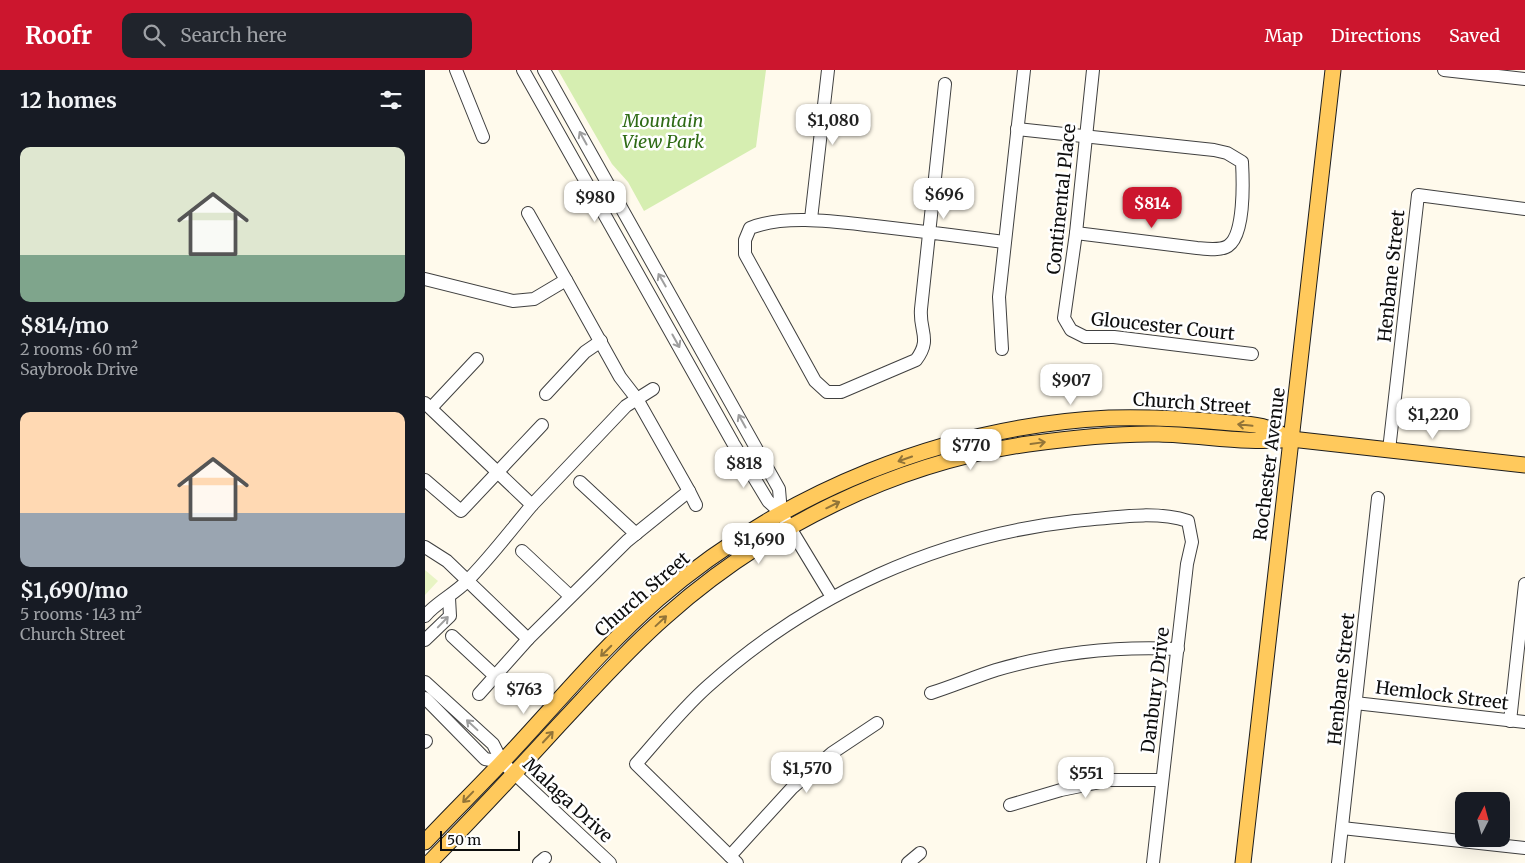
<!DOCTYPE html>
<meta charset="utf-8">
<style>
:root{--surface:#171b24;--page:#20242c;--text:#f1f3f6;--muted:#9ea1a6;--accent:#cc162e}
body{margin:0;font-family:Merriweather,serif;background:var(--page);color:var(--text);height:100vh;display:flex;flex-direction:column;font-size:19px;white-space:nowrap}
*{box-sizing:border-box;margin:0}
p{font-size:16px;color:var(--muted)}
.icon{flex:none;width:28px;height:28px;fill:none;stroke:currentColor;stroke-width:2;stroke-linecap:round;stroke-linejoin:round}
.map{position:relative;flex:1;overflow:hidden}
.panel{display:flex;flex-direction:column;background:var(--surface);width:425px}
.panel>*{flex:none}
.needle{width:32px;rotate:6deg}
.buttons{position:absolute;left:1030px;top:722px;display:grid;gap:10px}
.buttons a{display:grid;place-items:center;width:55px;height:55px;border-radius:10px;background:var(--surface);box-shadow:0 5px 20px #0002;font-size:25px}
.scale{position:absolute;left:15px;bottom:12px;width:80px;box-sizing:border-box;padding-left:5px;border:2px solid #0d0d0d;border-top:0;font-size:14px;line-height:18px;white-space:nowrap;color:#0d0d0d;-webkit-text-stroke:4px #fff;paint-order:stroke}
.price{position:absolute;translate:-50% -42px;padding:0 11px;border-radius:10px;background:#fff;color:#222;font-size:16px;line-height:32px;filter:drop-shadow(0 1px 2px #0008)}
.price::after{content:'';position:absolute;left:50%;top:30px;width:15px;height:11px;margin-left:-8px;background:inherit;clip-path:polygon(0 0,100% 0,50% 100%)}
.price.current{background:var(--accent);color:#fff}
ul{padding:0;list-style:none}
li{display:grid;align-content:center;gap:10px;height:265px;padding:0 20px}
li span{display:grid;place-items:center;height:155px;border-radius:10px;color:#555}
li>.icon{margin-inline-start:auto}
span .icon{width:90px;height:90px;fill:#fffc;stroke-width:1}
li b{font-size:21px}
h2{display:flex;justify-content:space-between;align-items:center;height:60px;padding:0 20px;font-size:21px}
header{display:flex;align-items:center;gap:30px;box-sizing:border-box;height:70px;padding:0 25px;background:var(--accent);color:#fff}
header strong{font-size:24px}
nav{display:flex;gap:28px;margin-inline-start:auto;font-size:18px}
.search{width:350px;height:45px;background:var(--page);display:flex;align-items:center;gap:12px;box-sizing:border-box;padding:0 18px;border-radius:10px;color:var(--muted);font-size:19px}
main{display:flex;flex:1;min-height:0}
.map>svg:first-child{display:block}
.green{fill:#d6eeb1}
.pitch{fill:#e8f4c4}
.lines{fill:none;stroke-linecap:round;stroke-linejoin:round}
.minor-casing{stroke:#404040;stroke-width:14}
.major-casing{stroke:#1e1e1e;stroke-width:17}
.minor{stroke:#fff;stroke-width:12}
.major{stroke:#ffc95c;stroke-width:15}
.oneway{stroke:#9e9e9e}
.oneway2{stroke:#927438}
.labels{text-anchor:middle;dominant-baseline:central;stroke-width:5;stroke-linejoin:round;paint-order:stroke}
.park-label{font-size:18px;font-style:italic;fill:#2f6b16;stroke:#fff}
.street-label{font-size:18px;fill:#0d0d0d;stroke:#fff}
</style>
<header>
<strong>Roofr</strong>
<div class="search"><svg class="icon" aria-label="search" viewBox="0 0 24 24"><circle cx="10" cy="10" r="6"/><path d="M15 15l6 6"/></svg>Search here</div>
<nav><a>Map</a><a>Directions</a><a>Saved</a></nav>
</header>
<main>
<section class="panel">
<h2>12 homes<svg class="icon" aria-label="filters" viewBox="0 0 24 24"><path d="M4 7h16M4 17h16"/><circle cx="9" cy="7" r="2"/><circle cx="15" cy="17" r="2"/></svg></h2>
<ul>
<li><span style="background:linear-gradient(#dfe7d0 70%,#7fa58c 0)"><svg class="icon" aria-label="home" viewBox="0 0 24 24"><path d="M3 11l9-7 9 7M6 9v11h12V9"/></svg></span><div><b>$814/mo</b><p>2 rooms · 60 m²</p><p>Saybrook Drive</p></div></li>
<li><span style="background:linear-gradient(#ffd9b3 65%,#9aa5b1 0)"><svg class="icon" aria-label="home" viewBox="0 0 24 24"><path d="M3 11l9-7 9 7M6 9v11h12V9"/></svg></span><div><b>$1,690/mo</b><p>5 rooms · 143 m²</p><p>Church Street</p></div></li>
</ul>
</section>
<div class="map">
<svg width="1100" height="793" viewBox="0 0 1100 793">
<rect width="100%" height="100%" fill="#fffaec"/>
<path class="green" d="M133,0H341L331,77L219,141L203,112L187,94Z"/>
<path class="pitch" d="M0,500L13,511L0,525Z"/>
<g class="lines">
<g class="minor-casing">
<g id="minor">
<path d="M31,0L58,67"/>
<path d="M98,0L308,373L343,431L356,443L407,527"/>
<path d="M119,0L354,419L356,443"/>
<path d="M668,0L651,163L639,248L646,260L660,267H689L827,284"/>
<path d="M1019,0L1100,9"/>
<path d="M520,14C512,89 504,164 496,239C494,261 507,269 491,290L416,322H402L390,311L320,184V170L325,158C360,144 413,152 450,156C493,161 536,166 579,172"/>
<path d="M592,59L789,80L802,83L817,92C818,110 820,165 803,176C795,181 782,179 772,178L651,163"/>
<path d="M103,143L141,210"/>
<path d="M386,149L403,0"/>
<path d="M0,209L88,231L109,229L141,210L195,307L212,329L264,421L202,471L103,569L22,491L0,477"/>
<path d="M577,279L574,227L599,0"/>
<path d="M121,324L160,282L176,271"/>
<path d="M0,333L107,435L201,336L228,319"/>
<path d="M6,338L52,289"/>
<path d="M964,380L993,125L1100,139"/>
<path d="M0,410L36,441L117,355"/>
<path d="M155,412L211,464"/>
<path d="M264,421L271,435"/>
<path d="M97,481L145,526"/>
<path d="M0,546C12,532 28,525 41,512C65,488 85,461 107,435"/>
<path d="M27,566L70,606"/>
<path d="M0,570L25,546L24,528"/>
<path d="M0,612L68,674L77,692L185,793"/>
<path d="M506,623C528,616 549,607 571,600C629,583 693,576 753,579"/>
<path d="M54,624L103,569"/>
<path d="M0,628L60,689L77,692"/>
<path d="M930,633L1100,652"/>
<path d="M1085,651L1100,514"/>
<path d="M0,672L1,671"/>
<path d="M585,735L636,720L685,710H737"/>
<path d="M917,758L1100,778"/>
<path d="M305,786L367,718L407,683L452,653"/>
<path d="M114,793L120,788"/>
<path d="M312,793L211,694C234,668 257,639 283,616C385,524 514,466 650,451C686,448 729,440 763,451L767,472L762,494L728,793"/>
<path d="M483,793L495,783"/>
<path d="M913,793L953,428"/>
</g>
</g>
<g class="major-casing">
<g id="major">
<path d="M0,772C26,744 53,718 78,691C129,637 177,578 233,529C358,422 520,356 684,348C725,347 766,349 807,353C818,354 831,354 842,358C850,360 857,365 865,369"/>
<path d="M4,793C48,748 91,702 133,656C168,619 202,580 240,547C340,458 469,393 603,374C646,368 690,363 734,364C778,365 822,374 866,369L1100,395"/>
<path d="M818,793L908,0"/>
</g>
</g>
<use href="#minor" class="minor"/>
<use href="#major" class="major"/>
</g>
<defs><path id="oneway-shaft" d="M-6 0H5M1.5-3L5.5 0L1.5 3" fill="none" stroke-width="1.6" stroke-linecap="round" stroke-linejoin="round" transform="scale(1.25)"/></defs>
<g class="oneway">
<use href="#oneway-shaft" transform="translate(158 68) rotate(-119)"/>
<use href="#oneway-shaft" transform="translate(237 210) rotate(-120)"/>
<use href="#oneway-shaft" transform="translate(251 271) rotate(61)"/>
<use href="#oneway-shaft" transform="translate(317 351) rotate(-119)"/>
<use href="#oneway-shaft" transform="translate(18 552) rotate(-46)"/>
<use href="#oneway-shaft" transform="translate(47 655) rotate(-137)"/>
</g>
<g class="oneway2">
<use href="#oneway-shaft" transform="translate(820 355) rotate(-174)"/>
<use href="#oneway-shaft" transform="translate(613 373) rotate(-8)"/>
<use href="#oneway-shaft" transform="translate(480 389) rotate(161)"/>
<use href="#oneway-shaft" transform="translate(408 435) rotate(-26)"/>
<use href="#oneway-shaft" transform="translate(236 551) rotate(-43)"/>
<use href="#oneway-shaft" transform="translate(181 581) rotate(135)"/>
<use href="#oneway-shaft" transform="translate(123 667) rotate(-47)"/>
<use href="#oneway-shaft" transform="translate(43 727) rotate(134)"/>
</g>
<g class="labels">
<g class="park-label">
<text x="238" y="50">Mountain<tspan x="238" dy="21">View Park</tspan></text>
</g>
<g class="street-label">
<text transform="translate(636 129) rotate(-84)">Continental Place</text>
<text transform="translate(966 206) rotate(-84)">Henbane Street</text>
<text transform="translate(738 256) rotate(6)">Gloucester Court</text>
<text transform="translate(767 333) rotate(4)">Church Street</text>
<text transform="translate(844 394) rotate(-83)">Rochester Avenue</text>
<text transform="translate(217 524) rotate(-41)">Church Street</text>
<text transform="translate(916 609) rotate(-84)">Henbane Street</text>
<text transform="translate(730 620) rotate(-83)">Danbury Drive</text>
<text transform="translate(1017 625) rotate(7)">Hemlock Street</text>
<text transform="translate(143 730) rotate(43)">Malaga Drive</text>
</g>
</g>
</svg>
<div class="buttons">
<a><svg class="needle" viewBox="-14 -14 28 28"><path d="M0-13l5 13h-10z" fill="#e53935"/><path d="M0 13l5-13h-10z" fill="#9ea1a6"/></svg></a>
</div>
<div class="scale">50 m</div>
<b class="price" style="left:408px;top:76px">$1,080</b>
<b class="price" style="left:519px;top:150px">$696</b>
<b class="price" style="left:170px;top:153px">$980</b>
<b class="price current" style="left:727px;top:159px">$814</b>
<b class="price" style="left:646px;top:336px">$907</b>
<b class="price" style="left:1008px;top:370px">$1,220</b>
<b class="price" style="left:546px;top:401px">$770</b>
<b class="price" style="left:319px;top:419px">$818</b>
<b class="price" style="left:334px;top:495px">$1,690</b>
<b class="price" style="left:99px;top:645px">$763</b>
<b class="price" style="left:382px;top:724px">$1,570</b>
<b class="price" style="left:661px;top:729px">$551</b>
</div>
</main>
